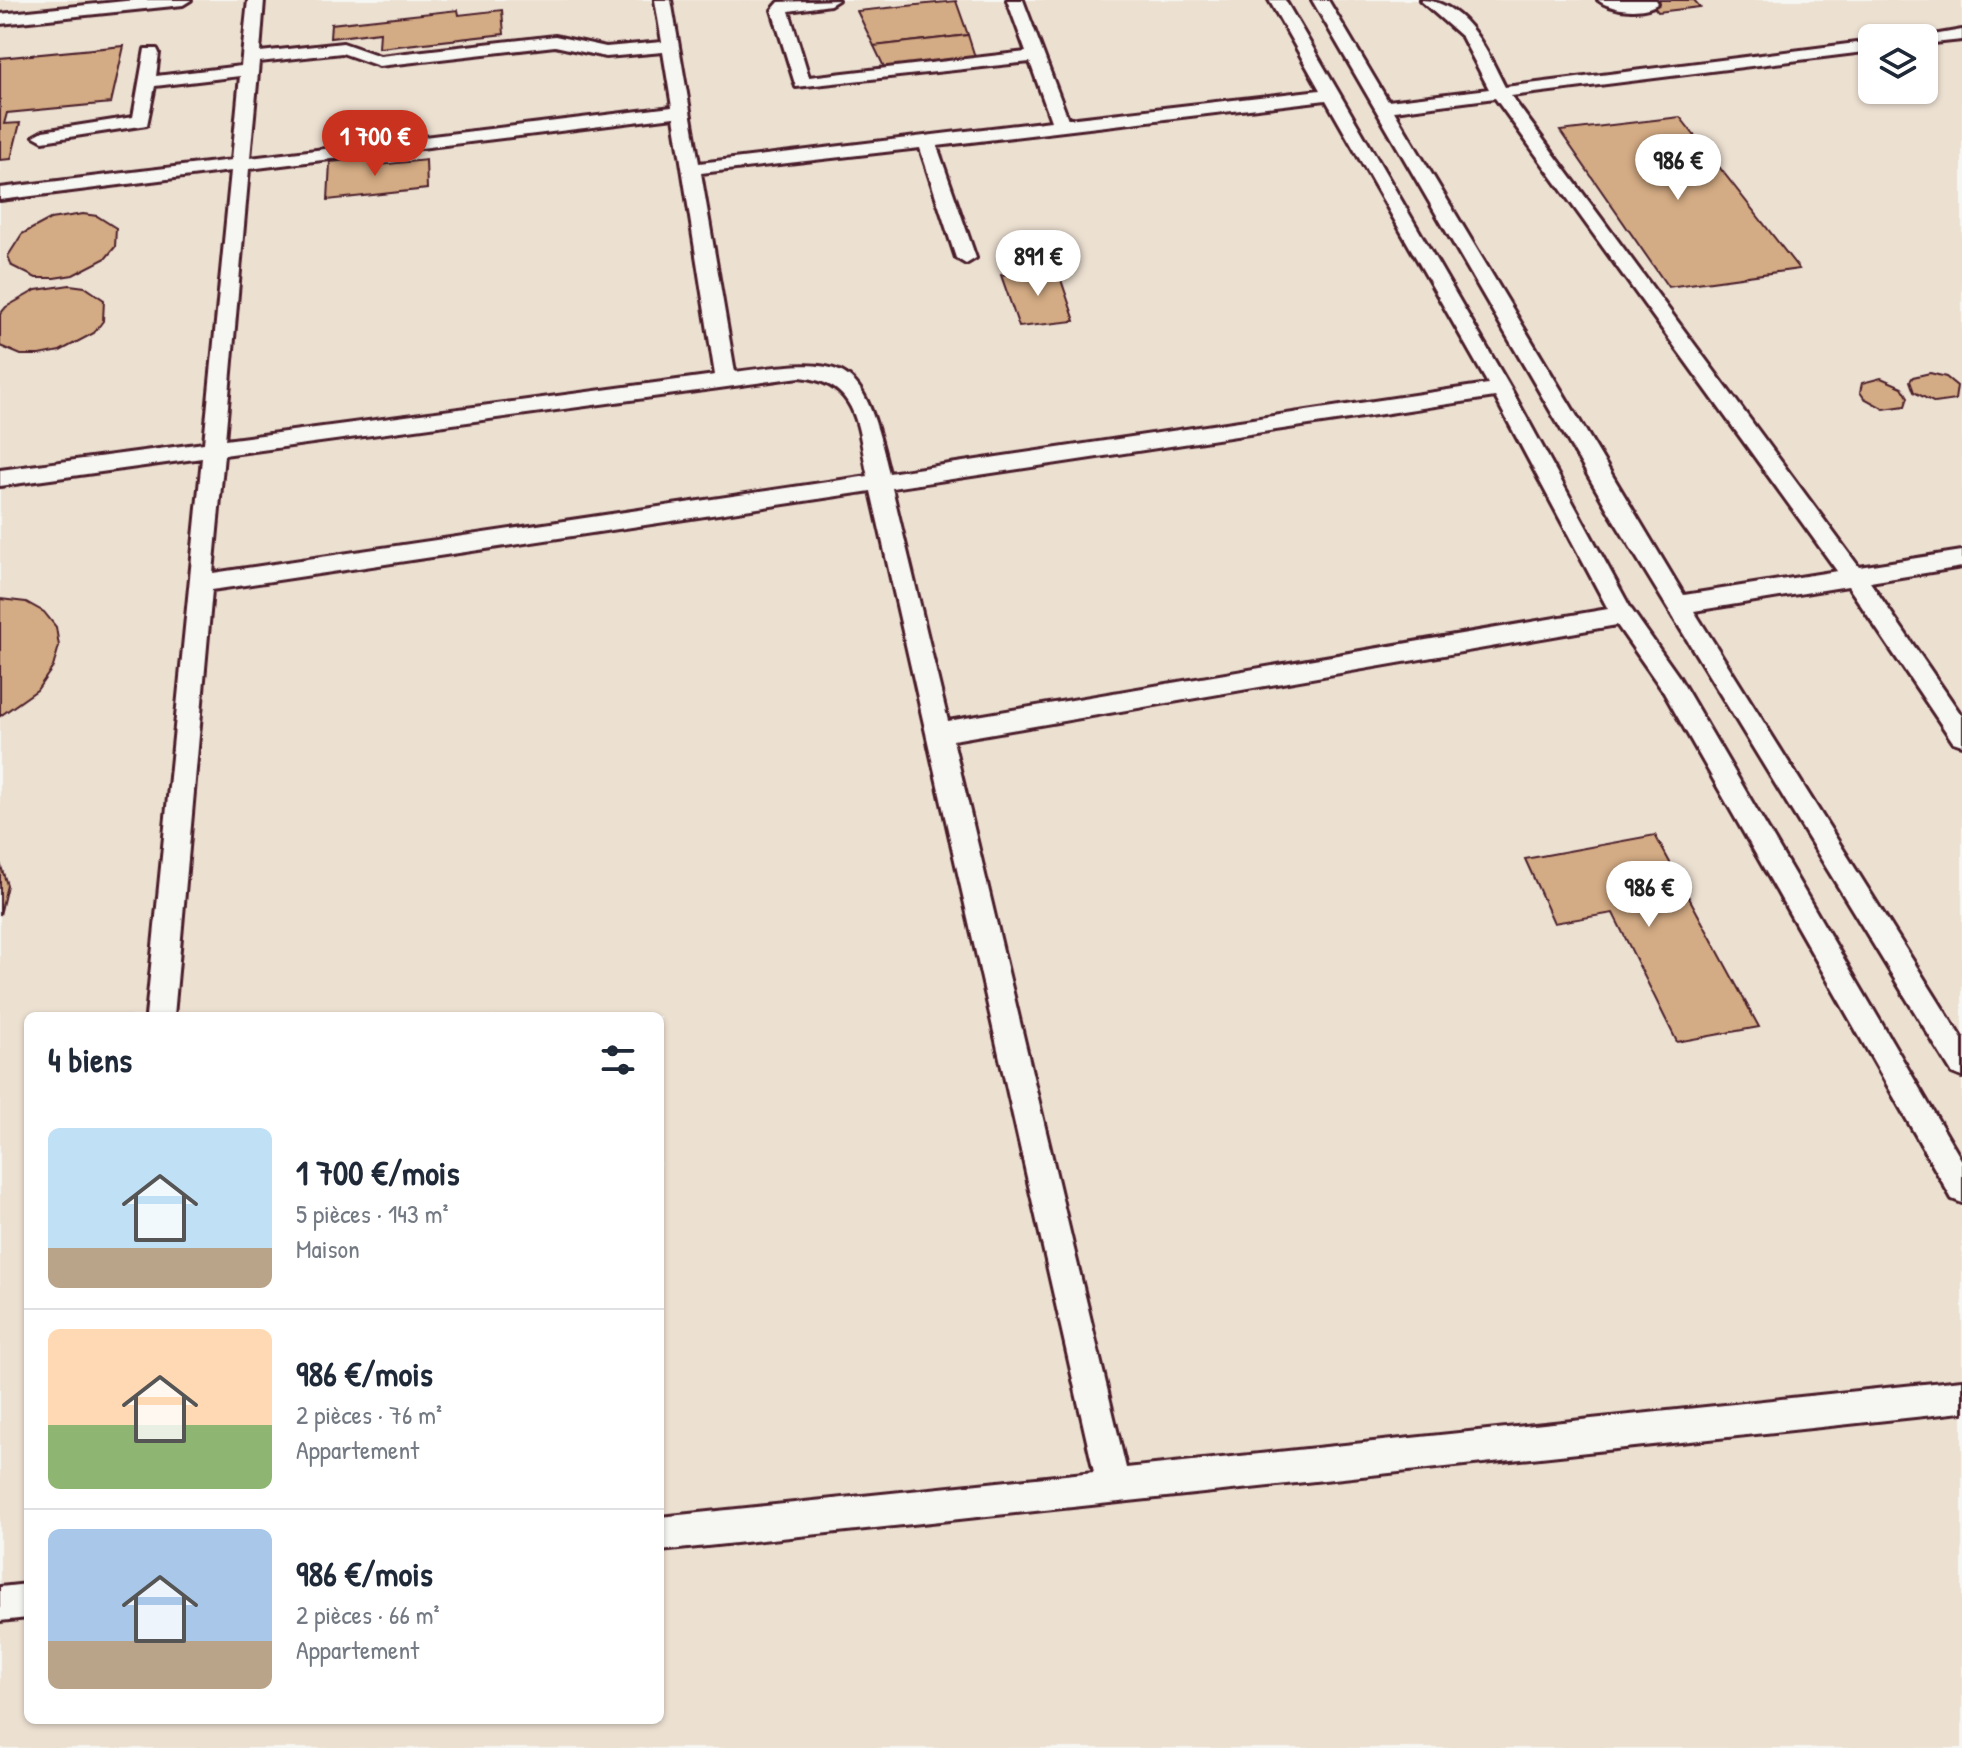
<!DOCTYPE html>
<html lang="fr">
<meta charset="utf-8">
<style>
:root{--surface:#fff;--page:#f2f2f3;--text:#1f2937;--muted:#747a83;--line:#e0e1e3;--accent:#c8321e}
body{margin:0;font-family:"Patrick Hand",sans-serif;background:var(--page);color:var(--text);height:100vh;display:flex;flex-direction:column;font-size:30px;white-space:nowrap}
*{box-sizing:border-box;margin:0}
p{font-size:26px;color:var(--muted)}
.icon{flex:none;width:44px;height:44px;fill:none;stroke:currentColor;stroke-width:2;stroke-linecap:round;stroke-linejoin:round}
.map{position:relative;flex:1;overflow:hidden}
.details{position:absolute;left:24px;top:1012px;width:640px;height:712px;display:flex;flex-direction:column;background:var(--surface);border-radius:12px;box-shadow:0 2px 6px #0004}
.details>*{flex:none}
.fabs{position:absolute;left:1858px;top:24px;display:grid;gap:16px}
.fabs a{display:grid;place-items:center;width:80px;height:80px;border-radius:12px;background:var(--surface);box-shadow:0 2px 6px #0004;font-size:40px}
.price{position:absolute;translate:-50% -68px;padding:0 18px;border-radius:28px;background:#fff;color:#222;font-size:26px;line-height:52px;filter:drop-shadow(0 2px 4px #0008)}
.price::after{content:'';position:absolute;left:50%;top:48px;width:24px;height:18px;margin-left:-12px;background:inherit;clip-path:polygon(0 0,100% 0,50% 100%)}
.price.active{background:var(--accent);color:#fff}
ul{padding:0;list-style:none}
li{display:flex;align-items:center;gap:24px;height:200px;padding:0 24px}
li+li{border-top:2px solid var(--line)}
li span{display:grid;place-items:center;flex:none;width:224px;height:160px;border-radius:12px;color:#555}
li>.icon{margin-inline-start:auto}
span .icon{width:96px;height:96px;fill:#fffc;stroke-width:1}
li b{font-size:34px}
h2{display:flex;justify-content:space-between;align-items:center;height:96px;padding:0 24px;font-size:34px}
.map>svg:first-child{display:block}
.built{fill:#ece0d1;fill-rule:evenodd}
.building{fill:#d3ab84;stroke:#4a1f2b;stroke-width:2}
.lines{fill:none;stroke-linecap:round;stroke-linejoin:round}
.service-casing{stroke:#4a1f2b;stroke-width:6}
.service{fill:#f6f6f2;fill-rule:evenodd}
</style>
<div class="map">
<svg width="1962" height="1748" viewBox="0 0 1962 1748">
<rect width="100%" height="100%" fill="#f6f6f2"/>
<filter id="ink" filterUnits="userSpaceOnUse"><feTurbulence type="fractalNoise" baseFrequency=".0125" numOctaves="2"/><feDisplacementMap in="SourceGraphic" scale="16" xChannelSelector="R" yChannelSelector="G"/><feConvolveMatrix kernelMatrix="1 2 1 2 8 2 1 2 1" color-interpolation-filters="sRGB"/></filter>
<g filter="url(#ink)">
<path class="built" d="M0,0H1962V1748H0ZM1872,38H1924V90H1872ZM28,1016H660V1720H28Z"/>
<g class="building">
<path d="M1648,0H1694L1700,7L1658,12Z"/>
<path d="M956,1L968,35L874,46L857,11Z"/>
<path d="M458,10L459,15L502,10L504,34L379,48L380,32L330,38L331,24Z"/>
<path d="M968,35L975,57L884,67L874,46Z"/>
<path d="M124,46L111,103L7,113L4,124L20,123L11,159L0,160V58Z"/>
<path d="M1680,117L1799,269L1668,287L1560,131Z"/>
<path d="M370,158V166L426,160L427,189L328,200L330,162Z"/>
<path d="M83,214L97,216L116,228L115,247L106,258L73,275L54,278H36L12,266L8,256L22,234L50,219Z"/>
<path d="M1057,268L1075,321L1019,327L1001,275Z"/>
<path d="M70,285L85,287L104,300L103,321L94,333L60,351L39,355H21L0,346V314L6,307L36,290Z"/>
<path d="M1930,373L1946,377L1957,386L1955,400L1935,403L1914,392L1910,381L1913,377Z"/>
<path d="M1881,378L1902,387L1908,397L1905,406L1884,409L1864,398L1860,392L1862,383Z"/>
<path d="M0,599L26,602L44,612L56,627L59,646L53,667L37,690L0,716Z"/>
<path d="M1655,835L1759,1027L1677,1042L1613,913L1554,923L1525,859Z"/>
<path d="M0,863L7,885L0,915Z"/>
</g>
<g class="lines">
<g class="service-casing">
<g id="service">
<path d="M135,0H191L183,5L0,24V14Z"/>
<path d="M248,0H264L260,52L343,43L380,56L555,36L606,47L662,42L655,0H671L699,163L1051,121L1030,62L796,87L772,10L779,2L838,0L830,5L789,11L809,77L1026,52L1007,0H1023L1068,119L1320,90L1269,0H1285L1511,389L1631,609L1679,677L1962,1161V1203L1952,1199L1663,691L1617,625L953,740L1126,1468L1962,1380V1412L660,1551V1517L1094,1472L871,491L212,590L174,1016H146L202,458L0,486V470L204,443L231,171L0,200V188L232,160L240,76L155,86L147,125L43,141L34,136L43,131L133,117L145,49H157L159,53L156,76L241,66ZM555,46L606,57L663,52L672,107L250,158L259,62L342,53L379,66ZM1326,100L1488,384L889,473C862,358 849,357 735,372L701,173L920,148L956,258L966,264L976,258L937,146ZM674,117L715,375L225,440L249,169ZM800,377C860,383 857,427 868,476L213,573L224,455ZM1495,397L1608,609L948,721L892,488Z"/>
<path d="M1312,0H1328L1388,101L1489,89L1462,37L1420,0C1465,0 1487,51 1505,87L1872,41V51L1511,96L1859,567L1962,551V567L1870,582L1962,716V745L1953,742L1848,586L1694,611L1962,1039V1077L1952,1073L1612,517ZM1495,98L1837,571L1684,595L1394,111Z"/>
<path d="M1598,0H1656L1658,3C1645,14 1611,11 1598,0Z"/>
<path d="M1962,30V40L1924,44V38H1916Z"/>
<path d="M28,1584V1618L0,1621V1587Z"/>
</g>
</g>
<use href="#service" class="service"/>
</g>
</g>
</svg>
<div class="fabs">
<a><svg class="icon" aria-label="layers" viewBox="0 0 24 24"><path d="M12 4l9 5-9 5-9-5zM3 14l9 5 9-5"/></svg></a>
</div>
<b class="price active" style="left:375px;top:178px">1 700 €</b>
<b class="price" style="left:1678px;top:202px">986 €</b>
<b class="price" style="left:1038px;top:298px">891 €</b>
<b class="price" style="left:1649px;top:929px">986 €</b>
<section class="details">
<h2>4 biens<svg class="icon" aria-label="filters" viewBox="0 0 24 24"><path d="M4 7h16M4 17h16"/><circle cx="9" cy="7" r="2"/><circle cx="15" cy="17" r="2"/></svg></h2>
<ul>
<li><span style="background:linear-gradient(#bfe0f5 75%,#b9a48a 0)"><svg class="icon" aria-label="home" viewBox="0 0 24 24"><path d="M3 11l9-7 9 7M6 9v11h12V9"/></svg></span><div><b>1 700 €/mois</b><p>5 pièces · 143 m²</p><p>Maison</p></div></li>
<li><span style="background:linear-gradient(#ffd9b3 60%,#8fb573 0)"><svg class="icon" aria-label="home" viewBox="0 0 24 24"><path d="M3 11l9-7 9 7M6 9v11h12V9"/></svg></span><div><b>986 €/mois</b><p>2 pièces · 76 m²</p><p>Appartement</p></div></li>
<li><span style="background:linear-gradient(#a9c7e8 70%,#b9a48a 0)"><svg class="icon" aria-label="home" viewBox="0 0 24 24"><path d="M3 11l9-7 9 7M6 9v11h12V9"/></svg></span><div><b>986 €/mois</b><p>2 pièces · 66 m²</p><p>Appartement</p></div></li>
</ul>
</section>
</div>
